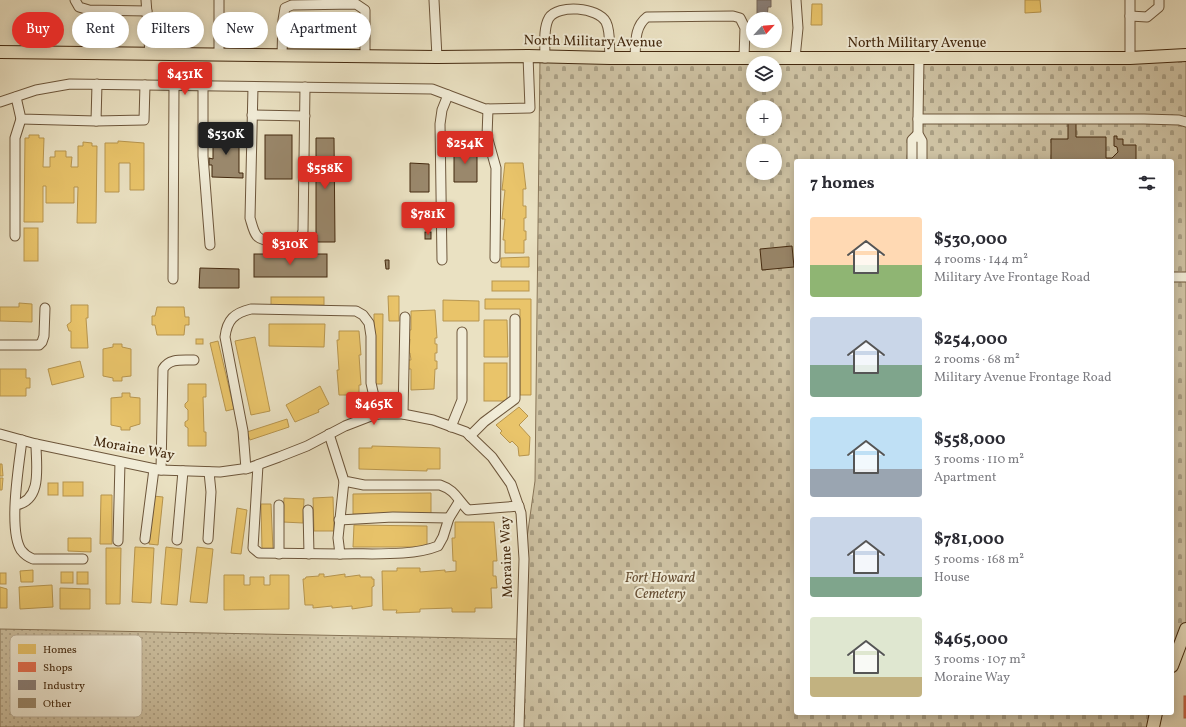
<!DOCTYPE html>
<meta charset="utf-8">
<style>
:root{--surface:#fff;--page:#f2f2f3;--text:#2b2b33;--muted:#7c7c81;--accent:#d93025}
body{margin:0;font-family:Vollkorn,serif;background:var(--page);color:var(--text);height:100vh;display:flex;flex-direction:column;font-size:15px;white-space:nowrap}
*{box-sizing:border-box;margin:0}
p{font-size:13px;color:var(--muted)}
.icon{flex:none;width:22px;height:22px;fill:none;stroke:currentColor;stroke-width:2;stroke-linecap:round;stroke-linejoin:round}
.map{position:relative;flex:1;overflow:hidden}
.details{position:absolute;left:794px;top:159px;width:380px;height:556px;display:flex;flex-direction:column;background:var(--surface);border-radius:4px;box-shadow:0 2px 10px #0003}
.details>*{flex:none}
.guide{position:absolute;left:12px;top:12px;width:380px;height:36px;display:flex;gap:8px}
.needle{width:26px;rotate:64deg}
.buttons{position:absolute;left:746px;top:12px;display:grid;gap:8px}
.buttons a{display:grid;place-items:center;width:36px;height:36px;border-radius:50%;background:var(--surface);box-shadow:0 2px 10px #0003;font-size:20px}
.price{position:absolute;translate:-50% -34px;padding:0 9px;border-radius:4px;background:var(--accent);color:#fff;font-size:13px;line-height:26px;filter:drop-shadow(0 1px 2px #0008)}
.price::after{content:'';position:absolute;left:50%;top:24px;width:12px;height:9px;margin-left:-6px;background:inherit;clip-path:polygon(0 0,100% 0,50% 100%)}
.price.selected{background:#222;color:#fff}
ul{padding:0;list-style:none}
li{display:flex;align-items:center;gap:12px;height:100px;padding:0 16px}
li span{display:grid;place-items:center;flex:none;width:112px;height:80px;border-radius:4px;color:#555}
li>.icon{margin-inline-start:auto}
span .icon{width:48px;height:48px;fill:#fffc;stroke-width:1}
li b{font-size:17px}
h2{display:flex;justify-content:space-between;align-items:center;height:48px;padding:0 16px;font-size:17px}
.chip{padding:0 14px;border-radius:18px;background:var(--surface);box-shadow:0 2px 10px #0003;font-size:14px;line-height:36px}
.chip.selected{background:var(--accent);color:#fff}
.map>svg:first-child{display:block}
.cemetery{fill:url(#cemetery-stones);stroke:#887558;fill-rule:evenodd}
.park{fill:url(#park-dots);stroke:#887558}
.homes{fill:#e9c46a;stroke:#b7954e}
.shops{fill:#e76f51;stroke:#b65a3d}
.industry{fill:#8a817c;stroke:#75665b}
.building{fill:#9a886c;stroke:#43280e}
.lines{fill:none;stroke-linecap:round;stroke-linejoin:round}
.minor-casing{stroke:#6d563b;stroke-width:11}
.major-casing{stroke:#43280e;stroke-width:14}
.minor{stroke:#f1ecd7;stroke-width:9}
.major{stroke:#eae1c2;stroke-width:12}
.labels{text-anchor:middle;dominant-baseline:central;stroke-width:4;stroke-linejoin:round;paint-order:stroke}
.street-label{font-size:14px;fill:#43280e;stroke:#f1ecd7}
.park-label{font-size:14px;font-style:italic;fill:#664e33;stroke:#f1ecd7}
.key{fill:#f1ecd7;stroke:#bdb19b;stroke-width:1}
.key-label{font-size:11px;fill:#43280e}
</style>
<div class="map">
<svg width="1186" height="727" viewBox="0 0 1186 727">
<defs>
<pattern id="cemetery-stones" width="16" height="16" patternUnits="userSpaceOnUse"><rect width="16" height="16" fill="#cec2a3"/><path d="M2 7V4a2 2 0 0 1 4 0v3zM10 15v-3a2 2 0 0 1 4 0v3z" fill="#a99e83"/></pattern>
<pattern id="park-dots" width="8" height="8" patternUnits="userSpaceOnUse"><rect width="8" height="8" fill="#cec2a3"/><path d="M2 2h.1M6 6h.1" fill="none" stroke="#a99e83" stroke-width="1.8" stroke-linecap="round"/></pattern>
</defs>
<rect width="100%" height="100%" fill="#eae1c2"/>
<filter id="stains"><feTurbulence type="fractalNoise" baseFrequency=".005" numOctaves="4"/><feColorMatrix values="0 0 0 0 .2 0 0 0 0 .09 0 0 0 0 .02 0 0 0 .5 -.17"/></filter>
<radialGradient id="worn" r=".72"><stop offset=".6" stop-color="#630" stop-opacity="0"/><stop offset="1" stop-color="#630" stop-opacity=".3"/></radialGradient>
<path class="cemetery" d="M1186,55V629L1172,666V161H796V713H1156L1152,727H519L524,559L535,481L540,57ZM753,63H775V85H753ZM753,107H775V129H753ZM753,151H775V173H753Z"/>
<path class="park" d="M0,629L522,639L519,727H0Z"/>
<g class="homes">
<path d="M1025,0H1040L1041,12L1025,13Z"/>
<path d="M812,4H822V25H811Z"/>
<path d="M29,135H39V138H44L43,167H50V157H55V151H66V157H72L71,167H78V146H83V142L92,143V146H97L96,223H77L78,187H74V203H46V186H43V222H24L25,138H29Z"/>
<path d="M118,141L144,143V190H130V163H119V192H105V143H118Z"/>
<path d="M505,163H523L526,189H523V206H526V218H524V231H526V240H524V253H505V240H503L505,219H502L505,190H502Z"/>
<rect x="24" y="228" width="14" height="33"/>
<path d="M529,257V267H501V258Z"/>
<rect x="492" y="281" width="37" height="10"/>
<path d="M388,296H399V321H389Z"/>
<rect x="271" y="297" width="53" height="8"/>
<path d="M485,299H531V395H520V309H485Z"/>
<path d="M443,300L479,301V321H443Z"/>
<path d="M19,303L32,304V322L0,321V307H19Z"/>
<path d="M71,305H88V318H86L88,348H71V331H69L67,325L71,322Z"/>
<path d="M157,307H184L185,317H189V325H185L184,335H157L155,325H152V316H155Z"/>
<path d="M435,310L437,338H435V344H437V353H435V361H437V369H435L434,389L411,390V369H408V360H411L410,353H409L410,339H408V330H411V311Z"/>
<path d="M374,314H383L382,384H374Z"/>
<path d="M484,320H507L508,357H484Z"/>
<path d="M269,324H325L324,347L269,346Z"/>
<path d="M339,331H359L361,355H359L361,385H359V395H339L337,370H339L337,340H339Z"/>
<path d="M255,337L270,411L251,415L235,341Z"/>
<rect x="196" y="339" width="7" height="5"/>
<path d="M218,341L234,409L226,411L210,343Z"/>
<path d="M113,344H122V347L131,349V376L122,377V381H113V378L103,376V349L113,347Z"/>
<path d="M80,361L84,377L52,385L48,369Z"/>
<rect x="484" y="363" width="23" height="38"/>
<path d="M0,369H26V378H30V388H26V396H0Z"/>
<path d="M188,384H206V397H203L204,432H206V446H188V428L185,426V422L188,420V410L185,407V404L188,401Z"/>
<path d="M320,386L329,404L318,410L319,412L295,422L286,405Z"/>
<path d="M122,393H130V397L140,398V424L130,427V430H121V427L111,425V398L122,397Z"/>
<path d="M519,407L528,416L519,425L530,437L529,455L519,456L518,447L512,441L510,443L500,433L502,431L496,425Z"/>
<path d="M287,419L289,427L250,440L247,432Z"/>
<path d="M372,446L440,448V469H427V471L359,469V448H372Z"/>
<path d="M0,464H2L3,476H0Z"/>
<path d="M0,478H3L2,490H0Z"/>
<rect x="63" y="482" width="20" height="14"/>
<rect x="48" y="483" width="10" height="12"/>
<path d="M431,493V514H353V494Z"/>
<path d="M101,495H112V544H100Z"/>
<path d="M153,496L163,497L158,545L149,544Z"/>
<path d="M333,497L334,531H314L313,498Z"/>
<path d="M284,498L304,499L303,523L283,522Z"/>
<path d="M261,504H271L273,550H262Z"/>
<path d="M237,508L247,510L241,554L231,553Z"/>
<path d="M455,522H494L497,561H493V576H496L497,588H491L492,608H475V612H452V608L420,609V612L396,613L397,610H383L382,571H397V568H420V572L445,570V572L456,571V561H453L452,538H455Z"/>
<path d="M354,525L427,526V547H353Z"/>
<path d="M68,538H91V552L68,551Z"/>
<path d="M135,547L154,548L151,603L132,602Z"/>
<path d="M166,547L182,549L177,605L161,604Z"/>
<path d="M197,547L213,549L207,603L190,602Z"/>
<path d="M106,548H121L120,604H106Z"/>
<path d="M33,570V582H21L20,571Z"/>
<rect x="61" y="572" width="12" height="11"/>
<rect x="77" y="572" width="11" height="12"/>
<rect x="0" y="573" width="6" height="11"/>
<path d="M319,574H324V577L345,574V577L360,575V577H372V579H374V586L372,587V606L352,609V606L332,608V606L313,608V605H305L303,579H305L306,577L319,576Z"/>
<path d="M224,575H244V585H250V577H264V585H270V575H289V609L224,610Z"/>
<path d="M52,585L53,607L20,609L19,587Z"/>
<path d="M0,587L7,589V608H0Z"/>
<path d="M60,588L90,589V609H60Z"/>
</g>
<rect class="shops" x="1184" y="696" width="2" height="22"/>
<path class="industry" d="M757,0H771V7H768L767,19H757Z"/>
<g class="building">
<path d="M1068,123H1076V137H1106V158H1112L1118,152L1117,147L1114,146V136H1117V139H1123V145H1136V161H1051V139H1068Z"/>
<path d="M213,133L239,134V173H243V178L212,177V165H209V158L213,159Z"/>
<rect x="265" y="135" width="27" height="44"/>
<path d="M316,138H334L335,242H317V235H316Z"/>
<path d="M454,148L477,149V182H454Z"/>
<path d="M410,163L429,164V192H410Z"/>
<rect x="425" y="232" width="6" height="7"/>
<path d="M792,246L794,267L762,270L760,249Z"/>
<rect x="254" y="254" width="73" height="23"/>
<path d="M385,260H389V269H386Z"/>
<path d="M200,268L239,269V288H199Z"/>
</g>
<g class="lines">
<g class="minor-casing">
<g id="minor">
<path d="M75,0L79,7L89,10L147,11"/>
<path d="M146,0L150,54"/>
<path d="M219,0V54"/>
<path d="M434,0L437,57"/>
<path d="M1130,16L1147,17L1159,7V0"/>
<path d="M282,55L283,20L285,8L292,5L356,4L365,10V56"/>
<path d="M545,58C545,46 543,28 549,18C558,4 598,7 606,22C611,32 609,47 610,58"/>
<path d="M635,58C636,43 634,27 647,17L733,16L740,18L745,28L744,58"/>
<path d="M795,58L798,28L796,0"/>
<path d="M919,58L918,119H1144L1179,120L1186,122"/>
<path d="M1130,58V0"/>
<path d="M97,84L96,121L144,120L145,85"/>
<path d="M203,86V156L210,245"/>
<path d="M253,87L250,218C252,224 253,231 257,236C264,244 290,241 300,239L303,231L305,87"/>
<path d="M16,97L21,119L96,121"/>
<path d="M0,102L36,90L70,84L432,89L485,109L530,108L528,56"/>
<path d="M488,109L487,136L496,168L495,258"/>
<path d="M252,115L305,116"/>
<path d="M918,119V134L922,141V161"/>
<path d="M912,161V140L918,134"/>
<path d="M15,236V138L21,119"/>
<path d="M442,260L440,124L442,110L448,95"/>
<path d="M1172,277H1186"/>
<path d="M173,279L174,86"/>
<path d="M0,345H39L42,342L44,336L45,308"/>
<path d="M403,414L405,317"/>
<path d="M451,427L462,400V332"/>
<path d="M0,434L36,444L160,470L220,472L249,468L279,457L307,446L345,426L376,414H403L433,420L466,432L492,457L511,484L521,513L524,559L519,727"/>
<path d="M329,434L344,481L364,485H440C455,490 457,499 468,510L519,506"/>
<path d="M470,436L484,422L515,399V319"/>
<path d="M22,440C19,464 8,530 21,550C24,554 28,557 33,559H83"/>
<path d="M258,465L253,548L259,553L340,554"/>
<path d="M246,469L243,431L225,337C227,320 234,313 251,309L356,311L363,315L369,323L371,336V383L378,414"/>
<path d="M161,470L163,369C169,358 182,360 194,360"/>
<path d="M344,481L338,538L340,554C369,553 411,557 438,546L443,537L449,518L459,502"/>
<path d="M16,505C43,500 36,465 36,444"/>
<path d="M279,505V554"/>
<path d="M308,510L309,554"/>
<path d="M339,520L393,517L449,518"/>
<path d="M145,539L154,469"/>
<path d="M208,539L211,492L209,472"/>
<path d="M177,540L183,471"/>
<path d="M118,541L120,462"/>
</g>
</g>
<g class="major-casing">
<g id="major">
<path d="M0,52L437,57L528,56L610,58H1130L1186,55"/>
<path d="M1172,666L1186,629"/>
<path d="M1153,727L1156,713"/>
</g>
</g>
<use href="#minor" class="minor"/>
<use href="#major" class="major"/>
</g>
<g class="labels">
<g class="street-label">
<text transform="translate(593 42) rotate(1)">North Military Avenue</text>
<text x="917" y="43">North Military Avenue</text>
<text transform="translate(134 449) rotate(10)">Moraine Way</text>
<text transform="translate(507 557) rotate(-92)">Moraine Way</text>
</g>
<g class="park-label">
<text x="660" y="578">Fort Howard<tspan x="660" dy="16">Cemetery</tspan></text>
</g>
</g>
<rect x="10" y="635" width="132" height="82" rx="6" class="key"/>
<rect x="18" y="644" width="18" height="10" fill="#e9c46a"/>
<rect x="18" y="662" width="18" height="10" fill="#e76f51"/>
<rect x="18" y="680" width="18" height="10" fill="#8a817c"/>
<rect x="18" y="698" width="18" height="10" fill="#9a886c"/>
<g class="key-label">
<text x="43" y="653">Homes</text>
<text x="43" y="671">Shops</text>
<text x="43" y="689">Industry</text>
<text x="43" y="707">Other</text>
</g>
<rect width="100%" height="100%" filter="url(#stains)"/>
<rect width="100%" height="100%" fill="url(#worn)"/>
</svg>
<div class="buttons">
<a><svg class="needle" viewBox="-14 -14 28 28"><path d="M0-13l5 13h-10z" fill="#e53935"/><path d="M0 13l5-13h-10z" fill="#7c7c81"/></svg></a>
<a><svg class="icon" aria-label="layers" viewBox="0 0 24 24"><path d="M12 4l9 5-9 5-9-5zM3 14l9 5 9-5"/></svg></a>
<a>+</a>
<a>−</a>
</div>
<b class="price" style="left:185px;top:96px">$431K</b>
<b class="price selected" style="left:226px;top:156px">$530K</b>
<b class="price" style="left:465px;top:165px">$254K</b>
<b class="price" style="left:325px;top:190px">$558K</b>
<b class="price" style="left:428px;top:236px">$781K</b>
<b class="price" style="left:290px;top:266px">$310K</b>
<b class="price" style="left:374px;top:426px">$465K</b>
<div class="guide">
<a class="chip selected">Buy</a>
<a class="chip">Rent</a>
<a class="chip">Filters</a>
<a class="chip">New</a>
<a class="chip">Apartment</a>
</div>
<section class="details">
<h2>7 homes<svg class="icon" aria-label="filters" viewBox="0 0 24 24"><path d="M4 7h16M4 17h16"/><circle cx="9" cy="7" r="2"/><circle cx="15" cy="17" r="2"/></svg></h2>
<ul>
<li><span style="background:linear-gradient(#ffd9b3 60%,#8fb573 0)"><svg class="icon" aria-label="home" viewBox="0 0 24 24"><path d="M3 11l9-7 9 7M6 9v11h12V9"/></svg></span><div><b>$530,000</b><p>4 rooms · 144 m²</p><p>Military Ave Frontage Road</p></div></li>
<li><span style="background:linear-gradient(#c9d6e8 60%,#7fa58c 0)"><svg class="icon" aria-label="home" viewBox="0 0 24 24"><path d="M3 11l9-7 9 7M6 9v11h12V9"/></svg></span><div><b>$254,000</b><p>2 rooms · 68 m²</p><p>Military Avenue Frontage Road</p></div></li>
<li><span style="background:linear-gradient(#bfe0f5 65%,#9aa5b1 0)"><svg class="icon" aria-label="home" viewBox="0 0 24 24"><path d="M3 11l9-7 9 7M6 9v11h12V9"/></svg></span><div><b>$558,000</b><p>3 rooms · 110 m²</p><p>Apartment</p></div></li>
<li><span style="background:linear-gradient(#c9d6e8 75%,#7fa58c 0)"><svg class="icon" aria-label="home" viewBox="0 0 24 24"><path d="M3 11l9-7 9 7M6 9v11h12V9"/></svg></span><div><b>$781,000</b><p>5 rooms · 168 m²</p><p>House</p></div></li>
<li><span style="background:linear-gradient(#dfe7d0 75%,#c2b280 0)"><svg class="icon" aria-label="home" viewBox="0 0 24 24"><path d="M3 11l9-7 9 7M6 9v11h12V9"/></svg></span><div><b>$465,000</b><p>3 rooms · 107 m²</p><p>Moraine Way</p></div></li>
</ul>
</section>
</div>
